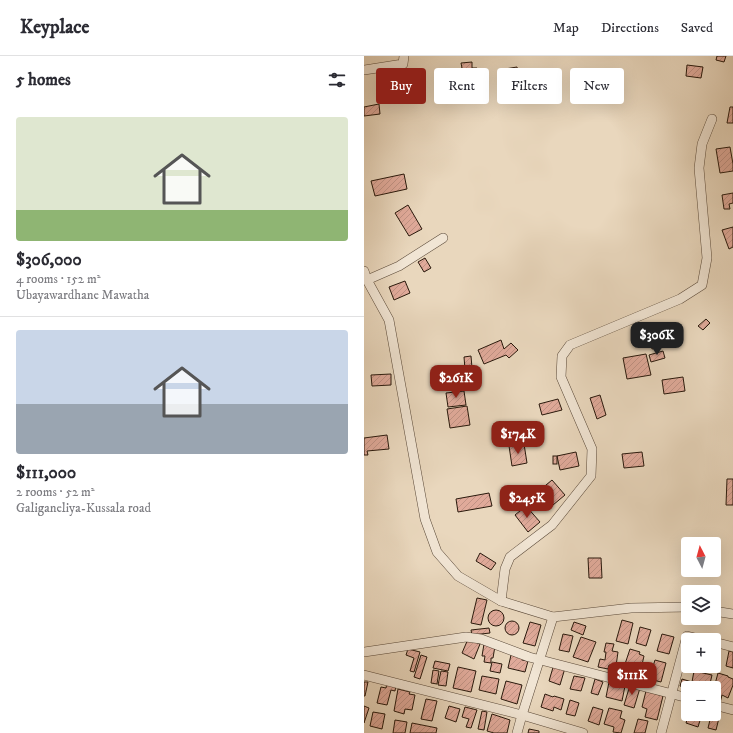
<!DOCTYPE html>
<meta charset="utf-8">
<style>
:root{--surface:#fff;--page:#f2f2f3;--text:#2b2b33;--muted:#7c7c81;--line:#e1e1e2;--accent:#8f2418}
body{margin:0;font-family:"IM FELL DW Pica",serif;background:var(--page);color:var(--text);height:100vh;display:flex;flex-direction:column;font-size:15px;white-space:nowrap}
*{box-sizing:border-box;margin:0}
p{font-size:13px;color:var(--muted)}
.icon{flex:none;width:22px;height:22px;fill:none;stroke:currentColor;stroke-width:2;stroke-linecap:round;stroke-linejoin:round}
.map{position:relative;flex:1;overflow:hidden}
.details{display:flex;flex-direction:column;background:var(--surface);width:364px}
.details>*{flex:none}
.top-card{position:absolute;left:12px;top:12px;width:297px;height:36px;display:flex;gap:8px}
.needle{width:26px;rotate:354deg}
.controls{position:absolute;left:317px;top:481px;display:grid;gap:8px}
.controls a{display:grid;place-items:center;width:40px;height:40px;border-radius:4px;background:var(--surface);box-shadow:0 4px 16px #0002;font-size:20px}
.price{position:absolute;translate:-50% -34px;padding:0 9px;border-radius:8px;background:var(--accent);color:#fff;font-size:13px;line-height:26px;filter:drop-shadow(0 1px 2px #0008)}
.price::after{content:'';position:absolute;left:50%;top:24px;width:12px;height:9px;margin-left:-6px;background:inherit;clip-path:polygon(0 0,100% 0,50% 100%)}
.price.selected{background:#222;color:#fff}
ul{padding:0;list-style:none}
li{display:grid;align-content:center;gap:8px;height:212px;padding:0 16px}
li+li{border-top:1px solid var(--line)}
li span{display:grid;place-items:center;height:124px;border-radius:4px;color:#555}
li>.icon{margin-inline-start:auto}
span .icon{width:72px;height:72px;fill:#fffc;stroke-width:1}
li b{font-size:17px}
h2{display:flex;justify-content:space-between;align-items:center;height:48px;padding:0 16px;font-size:17px}
.chip{padding:0 14px;border-radius:4px;background:var(--surface);box-shadow:0 4px 16px #0002;font-size:14px;line-height:36px}
.chip.selected{background:var(--accent);color:#fff}
header{display:flex;align-items:center;gap:24px;box-sizing:border-box;height:56px;padding:0 20px;background:var(--surface);border-bottom:1px solid var(--line)}
header strong{font-size:19px}
nav{display:flex;gap:22px;margin-inline-start:auto;font-size:14px}
main{display:flex;flex:1;min-height:0}
.map>svg:first-child{display:block}
.building{fill:url(#building-hatch);stroke:#29190c}
.lines{fill:none;stroke-linecap:round;stroke-linejoin:round}
.minor-casing{stroke:#594838;stroke-width:10}
.minor{stroke:#f1e5d4;stroke-width:9}
</style>
<header>
<strong>Keyplace</strong>
<nav><a>Map</a><a>Directions</a><a>Saved</a></nav>
</header>
<main>
<section class="details">
<h2>5 homes<svg class="icon" aria-label="filters" viewBox="0 0 24 24"><path d="M4 7h16M4 17h16"/><circle cx="9" cy="7" r="2"/><circle cx="15" cy="17" r="2"/></svg></h2>
<ul>
<li><span style="background:linear-gradient(#dfe7d0 75%,#8fb573 0)"><svg class="icon" aria-label="home" viewBox="0 0 24 24"><path d="M3 11l9-7 9 7M6 9v11h12V9"/></svg></span><div><b>$306,000</b><p>4 rooms · 152 m²</p><p>Ubayawardhane Mawatha</p></div></li>
<li><span style="background:linear-gradient(#c9d6e8 60%,#9aa5b1 0)"><svg class="icon" aria-label="home" viewBox="0 0 24 24"><path d="M3 11l9-7 9 7M6 9v11h12V9"/></svg></span><div><b>$111,000</b><p>2 rooms · 52 m²</p><p>Galiganeliya-Kussala road</p></div></li>
</ul>
</section>
<div class="map">
<svg width="369" height="677" viewBox="0 0 369 677">
<defs>
<pattern id="building-hatch" width="6" height="6" patternUnits="userSpaceOnUse"><rect width="6" height="6" fill="#e0aa9a"/><path d="M-1 1l2-2M0 6l6-6M5 7l2-2" fill="none" stroke="#c09284"/></pattern>
</defs>
<rect width="100%" height="100%" fill="#e9d7bd"/>
<filter id="stains"><feTurbulence type="fractalNoise" baseFrequency=".005" numOctaves="4"/><feColorMatrix values="0 0 0 0 .2 0 0 0 0 .09 0 0 0 0 .02 0 0 0 .5 -.17"/></filter>
<radialGradient id="worn" r=".72"><stop offset=".6" stop-color="#630" stop-opacity="0"/><stop offset="1" stop-color="#630" stop-opacity=".3"/></radialGradient>
<g class="building">
<path d="M353,0H362L360,6L352,4Z"/>
<path d="M108,6V12H113L114,23H109V27L99,28L98,19L94,21L92,14L98,12L97,7Z"/>
<path d="M323,9L339,11L337,22L322,20Z"/>
<path d="M153,11L156,26L144,28L141,13Z"/>
<path d="M58,19L59,41H43V20Z"/>
<path d="M15,48L16,58L0,60V51Z"/>
<path d="M366,51H369V67H363Z"/>
<path d="M366,91L369,108V115L356,117L352,93Z"/>
<path d="M40,118L43,133L11,140L7,125Z"/>
<path d="M369,137V147L365,148L366,153H360L358,139Z"/>
<path d="M44,149L58,173L45,180L31,157Z"/>
<path d="M369,171V191L365,193L358,174Z"/>
<path d="M61,202L67,212L60,216L54,206Z"/>
<path d="M41,225L46,237L30,244L25,231Z"/>
<path d="M342,263L346,267L339,274L334,270Z"/>
<path d="M295,275L299,290L288,293L284,278Z"/>
<path d="M137,284L140,293L147,287L154,294L145,302L142,299L120,308L114,294Z"/>
<path d="M299,295L301,302L287,306L285,299Z"/>
<path d="M282,298L287,319L263,323L259,302Z"/>
<path d="M107,300L108,312L101,313L100,301Z"/>
<path d="M27,318V329L8,330L7,319Z"/>
<path d="M319,321L321,335L300,338L298,324Z"/>
<path d="M100,335L102,349L84,351L82,337Z"/>
<path d="M236,339L242,359L233,363L226,342Z"/>
<path d="M194,343L198,354L178,359L175,348Z"/>
<path d="M103,350L106,369L86,372L83,353Z"/>
<path d="M23,379L25,393L3,395L4,399H0V382Z"/>
<path d="M160,388L163,407L148,410L145,390Z"/>
<path d="M212,396L215,410L196,414L193,400Z"/>
<path d="M278,396L280,410L260,412L258,398Z"/>
<rect x="189" y="400" width="4" height="8"/>
<path d="M363,423H369V449H362Z"/>
<path d="M188,424L201,439L189,449L176,434Z"/>
<path d="M125,437L128,450L94,456L92,443Z"/>
<path d="M162,450L176,466L164,476L151,459Z"/>
<path d="M116,497L132,507L127,514L112,505Z"/>
<path d="M224,502H237L238,522H225Z"/>
<path d="M113,542L123,544L117,569L107,567Z"/>
<circle cx="132" cy="562" r="8"/>
<path d="M258,564L269,567L264,588L252,585Z"/>
<circle cx="148" cy="572" r="7"/>
<path d="M166,566L177,569L171,590L159,587Z"/>
<path d="M210,566L222,570L219,579L207,574Z"/>
<path d="M276,571L287,574L282,590L272,587Z"/>
<path d="M125,572L126,577L108,579L107,574Z"/>
<path d="M199,578L209,580L205,596L195,594Z"/>
<path d="M298,578L310,581L305,598L293,595Z"/>
<path d="M217,581L232,586L224,606L209,601Z"/>
<path d="M104,583L116,588L110,603L98,597Z"/>
<path d="M242,587L250,588L248,595L254,596L252,610L245,609L244,613L234,611L236,603L241,604L242,596H240Z"/>
<path d="M120,588L131,590L129,602H127V607L120,606L121,600H118Z"/>
<path d="M44,593L56,596L50,616L46,615L50,602L42,599Z"/>
<path d="M266,593L276,596L275,598L280,600L277,613L261,608Z"/>
<path d="M365,595L369,596V612L362,610Z"/>
<path d="M57,599L63,601L56,623L50,621Z"/>
<path d="M147,599L159,602L158,604L164,605L161,616L144,612Z"/>
<path d="M291,604L302,607L297,626L285,623Z"/>
<path d="M71,605L86,608L84,615L69,612Z"/>
<path d="M128,606L138,608L136,617L126,615Z"/>
<path d="M190,608L201,612L196,629L185,625Z"/>
<path d="M94,611L112,615L107,636L89,632Z"/>
<path d="M69,614L75,615L73,628L67,627Z"/>
<path d="M77,615L84,616L82,630L74,629Z"/>
<path d="M330,615L348,619L345,632H325L316,630L318,623L328,626Z"/>
<path d="M354,617L364,620V621L369,623V629L364,642L358,639L356,647L350,645V632Z"/>
<path d="M118,620L135,623L132,638L115,634Z"/>
<path d="M210,620L221,622L217,635L206,633Z"/>
<path d="M231,623L239,626L234,639L227,637Z"/>
<path d="M142,625L158,629L153,648L137,643Z"/>
<path d="M0,626H4L1,640H0Z"/>
<path d="M245,626L261,630L258,645L242,641Z"/>
<path d="M23,627L32,629L31,635L27,634L23,649L13,647L17,631L22,632Z"/>
<path d="M266,629L276,632L270,652L260,649Z"/>
<path d="M34,633L46,636L45,638L51,639L48,654L41,653L40,658L30,655Z"/>
<path d="M282,635L299,640L293,664L281,661L283,653L278,651Z"/>
<path d="M181,638L189,641L190,640L200,643L197,654L190,651L189,655L177,651Z"/>
<path d="M62,643L73,645L68,665L57,663Z"/>
<path d="M206,644L215,647L211,660L202,658Z"/>
<path d="M0,650L5,652L0,667Z"/>
<path d="M85,650L96,653L92,666L81,662Z"/>
<path d="M101,651L113,654L107,672L102,671L105,663L98,661Z"/>
<path d="M229,651L239,654L235,669L224,665Z"/>
<path d="M245,652L258,655L256,662L261,664L257,677L249,676L250,671L240,668Z"/>
<path d="M118,655L123,656L120,674L114,673Z"/>
<path d="M9,656L21,658L18,673L6,670Z"/>
<path d="M128,658L146,664L143,677H130L123,675Z"/>
<path d="M325,658H338L334,671L322,667Z"/>
<path d="M347,660L355,662L352,674L344,672Z"/>
<path d="M274,663L284,665L281,677H270Z"/>
<path d="M31,664L43,666L41,677H29Z"/>
<path d="M48,667L73,672L72,677H46Z"/>
<path d="M165,673L175,675V677H164Z"/>
</g>
<g class="lines">
<g class="minor-casing">
<g id="minor">
<path d="M0,14L39,8L40,0"/>
<path d="M0,215L3,224L25,264L61,463L73,496L94,520L137,545L189,561L267,552L324,551"/>
<path d="M3,224L35,210L79,182"/>
<path d="M137,545L141,513L146,501L188,469L227,420L228,393L197,321L198,300L206,289L316,243L338,229L343,202L335,112L338,88L348,63"/>
<path d="M350,555L369,558"/>
<path d="M350,586L369,591"/>
<path d="M0,596L102,581L117,583L165,601L324,642"/>
<path d="M0,619L158,659L219,677"/>
<path d="M350,649L369,654"/>
<path d="M153,677L158,659L189,561"/>
<path d="M297,677L323,580L339,584"/>
</g>
</g>
<use href="#minor" class="minor"/>
</g>
<rect width="100%" height="100%" filter="url(#stains)"/>
<rect width="100%" height="100%" fill="url(#worn)"/>
</svg>
<div class="controls">
<a><svg class="needle" viewBox="-14 -14 28 28"><path d="M0-13l5 13h-10z" fill="#e53935"/><path d="M0 13l5-13h-10z" fill="#7c7c81"/></svg></a>
<a><svg class="icon" aria-label="layers" viewBox="0 0 24 24"><path d="M12 4l9 5-9 5-9-5zM3 14l9 5 9-5"/></svg></a>
<a>+</a>
<a>−</a>
</div>
<b class="price selected" style="left:293px;top:300px">$306K</b>
<b class="price" style="left:92px;top:343px">$261K</b>
<b class="price" style="left:154px;top:399px">$174K</b>
<b class="price" style="left:163px;top:463px">$245K</b>
<b class="price" style="left:268px;top:640px">$111K</b>
<div class="top-card">
<a class="chip selected">Buy</a>
<a class="chip">Rent</a>
<a class="chip">Filters</a>
<a class="chip">New</a>
</div>
</div>
</main>
